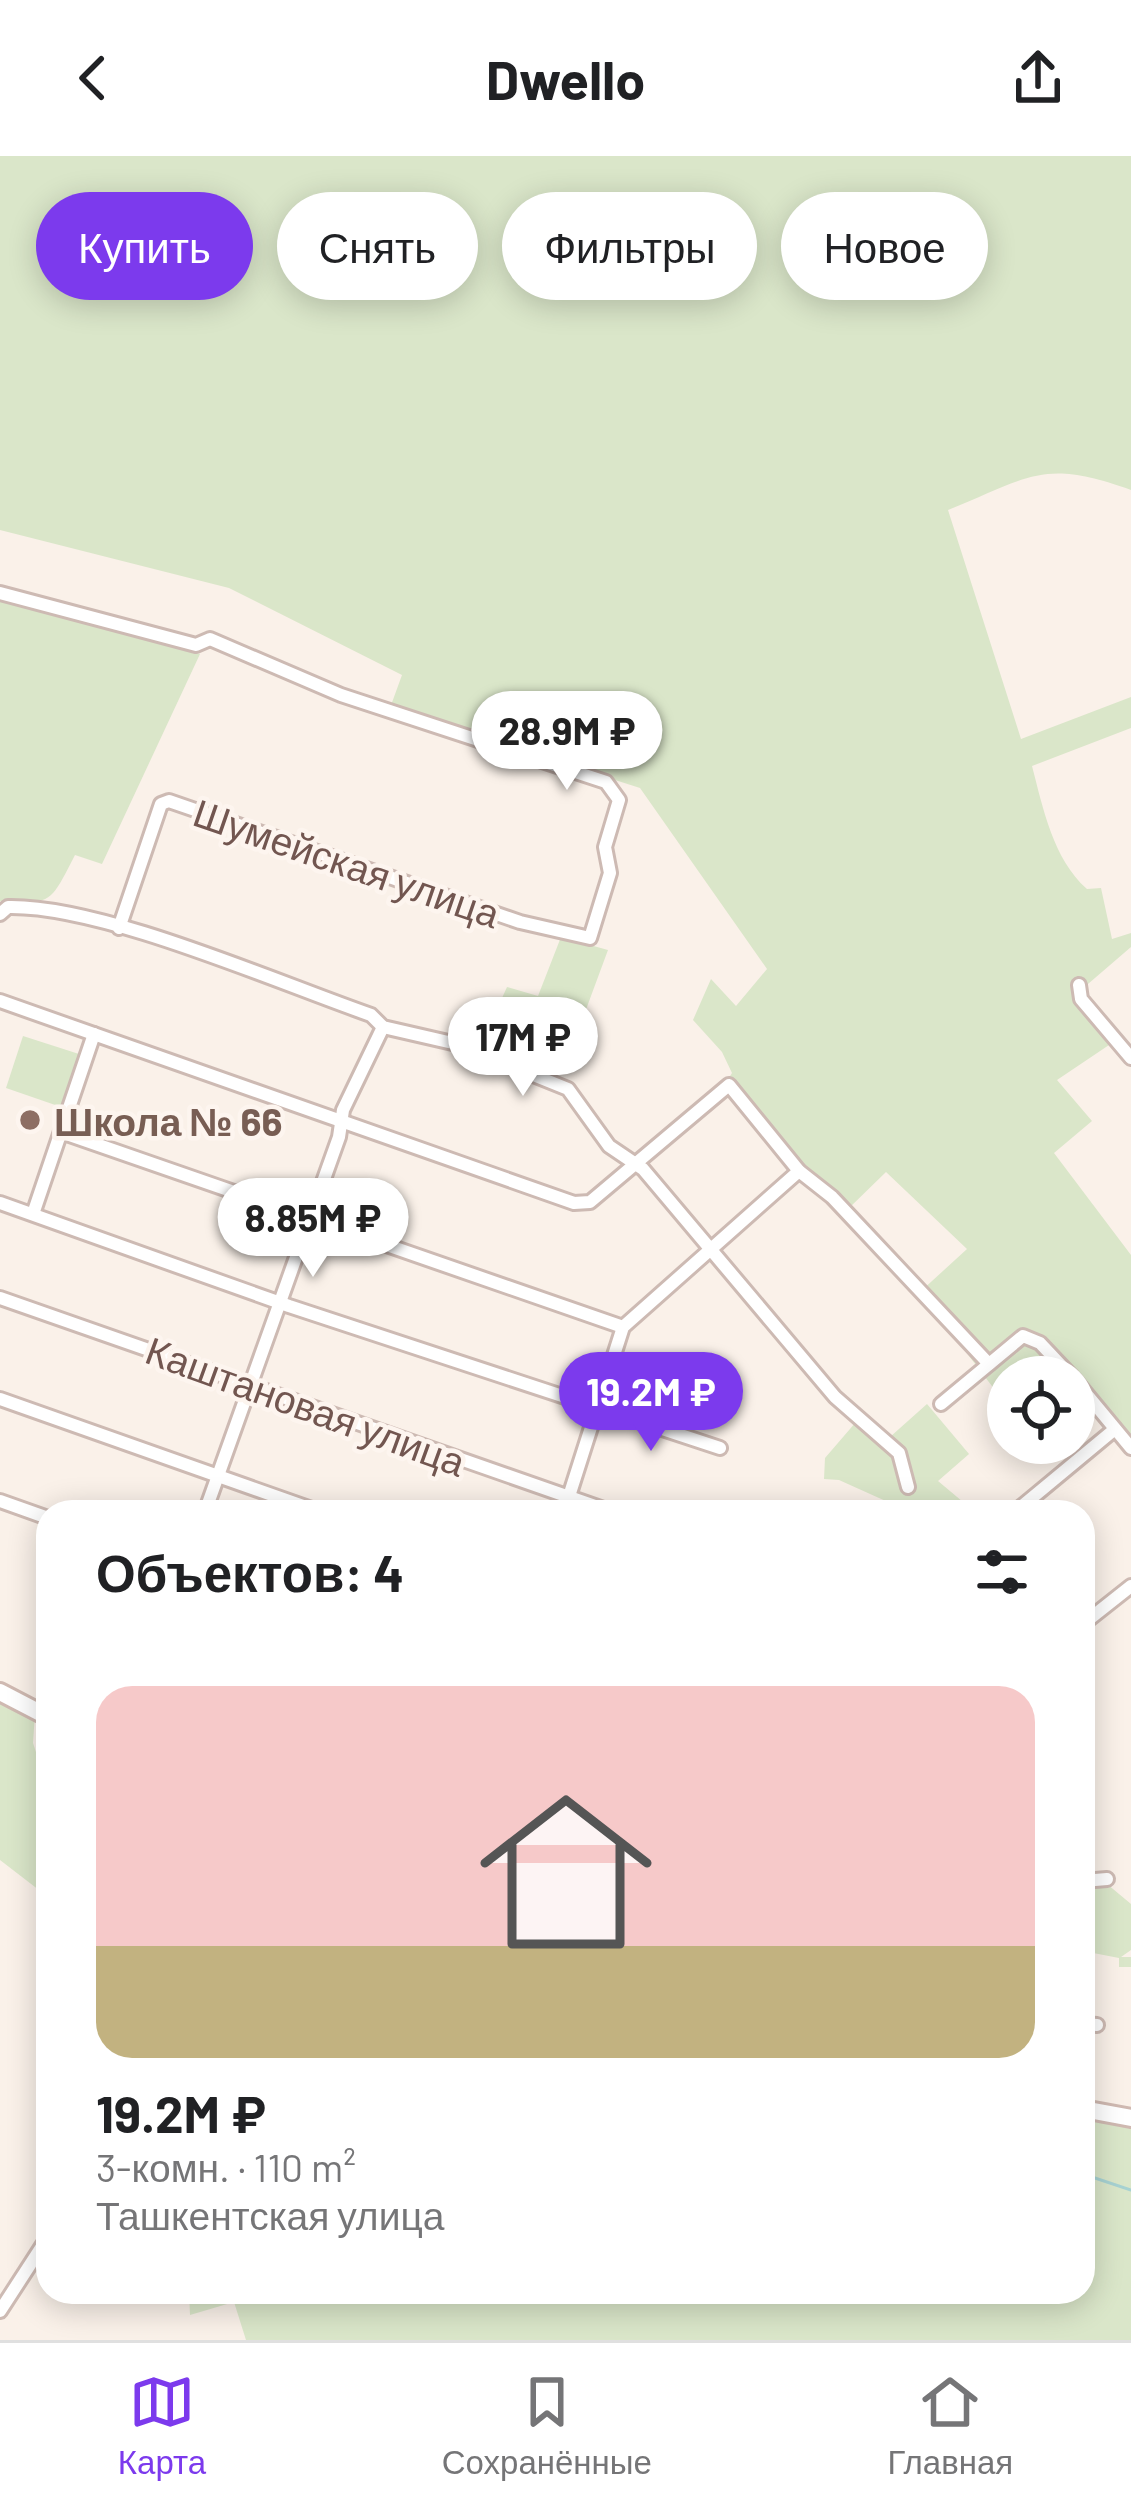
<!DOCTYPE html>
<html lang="ru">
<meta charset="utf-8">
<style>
:root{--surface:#fff;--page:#f2f2f2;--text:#202124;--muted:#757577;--line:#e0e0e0;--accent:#7c3aed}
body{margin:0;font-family:Barlow,sans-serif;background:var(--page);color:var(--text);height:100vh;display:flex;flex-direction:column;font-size:45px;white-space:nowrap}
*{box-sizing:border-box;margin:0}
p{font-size:39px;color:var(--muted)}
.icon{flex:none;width:66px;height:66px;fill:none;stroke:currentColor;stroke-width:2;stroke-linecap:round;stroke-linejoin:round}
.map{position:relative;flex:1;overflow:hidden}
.details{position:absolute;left:36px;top:1344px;width:1059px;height:804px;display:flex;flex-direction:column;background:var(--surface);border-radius:36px;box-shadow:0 6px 30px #0003}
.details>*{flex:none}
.guide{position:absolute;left:36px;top:36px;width:1059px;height:108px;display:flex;gap:24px}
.buttons{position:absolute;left:987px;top:1200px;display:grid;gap:24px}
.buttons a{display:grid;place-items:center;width:108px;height:108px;border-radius:50%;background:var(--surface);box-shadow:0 6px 30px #0003;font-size:60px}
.price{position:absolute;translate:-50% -102px;padding:0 27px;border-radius:42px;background:#fff;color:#222;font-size:39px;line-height:78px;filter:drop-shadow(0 3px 6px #0008)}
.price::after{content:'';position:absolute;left:50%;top:72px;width:36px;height:27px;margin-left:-18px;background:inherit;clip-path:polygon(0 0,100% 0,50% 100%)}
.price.selected{background:var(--accent);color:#fff}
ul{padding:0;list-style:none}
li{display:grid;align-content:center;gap:24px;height:636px;padding:0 60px}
li span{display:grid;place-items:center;height:372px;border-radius:36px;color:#555}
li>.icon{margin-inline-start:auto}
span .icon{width:216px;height:216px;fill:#fffc;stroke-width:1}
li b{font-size:51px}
h2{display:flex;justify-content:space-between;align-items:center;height:144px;padding:0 60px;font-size:51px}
.tag{padding:0 42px;border-radius:54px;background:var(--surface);box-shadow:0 6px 30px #0003;font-size:42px;line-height:108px}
.tag.selected{background:var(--accent);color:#fff}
header{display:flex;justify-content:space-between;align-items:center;height:156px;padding:0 60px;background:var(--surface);font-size:54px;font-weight:700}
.menu{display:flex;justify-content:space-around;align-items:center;height:168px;border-top:3px solid var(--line);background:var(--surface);font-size:33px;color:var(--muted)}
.menu a{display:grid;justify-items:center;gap:6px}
.menu .selected{color:var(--accent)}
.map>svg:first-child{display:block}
.green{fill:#dae6c9}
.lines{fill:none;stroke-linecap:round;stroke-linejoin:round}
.stream{stroke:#a7d2d2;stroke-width:3}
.minor-casing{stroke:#cdbab3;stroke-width:18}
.secondary-casing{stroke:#cfb9b1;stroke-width:22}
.minor{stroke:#fff;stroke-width:12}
.secondary{stroke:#fff;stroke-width:16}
.education-dot{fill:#8d6e63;stroke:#fdf5ef;stroke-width:4.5}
.labels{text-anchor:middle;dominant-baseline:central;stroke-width:9;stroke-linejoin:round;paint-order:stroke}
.street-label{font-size:39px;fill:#725650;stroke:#fdf5ef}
.education-label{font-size:39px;font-weight:bold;fill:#785e54;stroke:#fdf5ef;text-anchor:start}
</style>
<header><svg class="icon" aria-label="back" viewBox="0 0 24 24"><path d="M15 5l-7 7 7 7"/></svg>Dwello<svg class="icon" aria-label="share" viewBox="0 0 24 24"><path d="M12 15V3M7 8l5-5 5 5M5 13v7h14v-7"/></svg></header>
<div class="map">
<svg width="1131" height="2184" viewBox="0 0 1131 2184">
<rect width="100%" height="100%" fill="#faf1e9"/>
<g class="green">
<path d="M0,0H1131V334C1043,302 1030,321 948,354L1021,583L1131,541V572L1032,610C1043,652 1053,703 1087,733L1101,732L1112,783L1131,777V791L1081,834L1112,887L1057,924L1092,965L1054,997L1131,1099V1286L1063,1219L1008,1221V1251L920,1136L967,1093L886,1016L846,1055L803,1020L727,925L732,917L722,896L693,864L711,823L736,850L767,813L640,632L390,552L402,519L229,432L0,374Z"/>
<path d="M0,442L200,498L102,708L75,699C51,745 53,750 0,745Z"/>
<path d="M561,781L608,794L581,867L533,856L518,866L506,905L479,893L507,831L538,840Z"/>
<path d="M23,880L79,898L61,951L6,932Z"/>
<path d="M927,1248L969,1298L938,1325L975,1356H900L899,1351L839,1324L824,1323L825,1302L856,1266L890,1281Z"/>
<path d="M0,1542L35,1557L33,1587L48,1633V1741L0,1704Z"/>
<path d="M1107,1728L1131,1748V1794L1121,1801H1131V1811H1119V1802L1083,1795V1729Z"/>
<path d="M1083,1960L1131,1970V2184H246L234,2146L190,2159L189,2136H1083Z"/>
</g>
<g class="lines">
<path class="stream" d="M1083,2018L1131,2034"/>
<g class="minor-casing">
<g id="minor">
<path d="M0,437L196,489L210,483L341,539L606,626L619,644L605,691L610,717L590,782L520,766L169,645L161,648L119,772"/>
<path d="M0,758L8,751C102,749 276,826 371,859L383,871L457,888L568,933L609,990L643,1013L835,1241L899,1297L908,1331"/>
<path d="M1079,829L1081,843L1131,902"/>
<path d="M0,845L574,1047L590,1046L729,929L799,1015L832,1041L989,1208"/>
<path d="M61,976L623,1171"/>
<path d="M0,1047L289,1150L720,1292"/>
<path d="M33,1058L94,878"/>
<path d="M0,1142L612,1356"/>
<path d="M1074,1223L1131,1292"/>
<path d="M0,1243L320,1356"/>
<path d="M941,1248L1023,1180L1040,1187L1072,1221"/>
<path d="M0,1345L48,1362"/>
<path d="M205,1356L339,981L343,954L383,871"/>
<path d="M564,1356L623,1171L799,1015"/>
<path d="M1015,1356L1115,1273"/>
<path d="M1083,1468L1131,1430"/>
<path d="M1083,1725L1107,1723"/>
<path d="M1083,1868L1097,1869"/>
<path d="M0,2155L48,2081"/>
</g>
</g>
<g class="secondary-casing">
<g id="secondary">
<path d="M0,1536L48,1561"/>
<path d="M1083,1953L1131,1962"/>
</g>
</g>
<use href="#minor" class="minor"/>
<use href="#secondary" class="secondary"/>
</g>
<circle class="education-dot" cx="30" cy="964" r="12"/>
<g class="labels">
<g class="street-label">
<text transform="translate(347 706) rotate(19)">Шумейская улица</text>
<text transform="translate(306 1249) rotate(20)">Каштановая улица</text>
</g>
<g class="education-label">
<text x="54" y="964">Школа № 66</text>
</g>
</g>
</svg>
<div class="buttons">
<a><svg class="icon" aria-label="locate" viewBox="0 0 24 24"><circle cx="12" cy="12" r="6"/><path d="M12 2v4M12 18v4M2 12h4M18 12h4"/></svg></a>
</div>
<b class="price" style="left:567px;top:637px">28.9M ₽</b>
<b class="price" style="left:523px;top:943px">17M ₽</b>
<b class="price" style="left:313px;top:1124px">8.85M ₽</b>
<b class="price selected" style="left:651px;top:1298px">19.2M ₽</b>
<div class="guide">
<a class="tag selected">Купить</a>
<a class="tag">Снять</a>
<a class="tag">Фильтры</a>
<a class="tag">Новое</a>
</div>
<section class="details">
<h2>Объектов: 4<svg class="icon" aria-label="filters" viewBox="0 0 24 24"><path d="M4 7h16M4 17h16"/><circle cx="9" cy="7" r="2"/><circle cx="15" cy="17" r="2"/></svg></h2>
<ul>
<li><span style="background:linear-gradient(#f6c9c9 70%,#c2b280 0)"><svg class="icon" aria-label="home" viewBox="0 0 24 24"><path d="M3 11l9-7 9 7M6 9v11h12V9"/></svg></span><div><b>19.2M ₽</b><p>3-комн. · 110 m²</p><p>Ташкентская улица</p></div></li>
</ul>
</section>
</div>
<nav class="menu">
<a class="selected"><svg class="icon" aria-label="map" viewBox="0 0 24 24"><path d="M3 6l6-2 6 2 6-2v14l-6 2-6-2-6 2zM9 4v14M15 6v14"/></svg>Карта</a>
<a><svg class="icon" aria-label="saved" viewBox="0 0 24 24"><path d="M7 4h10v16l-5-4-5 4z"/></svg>Сохранённые</a>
<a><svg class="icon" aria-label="home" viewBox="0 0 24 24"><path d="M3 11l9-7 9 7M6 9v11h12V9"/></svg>Главная</a>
</nav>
